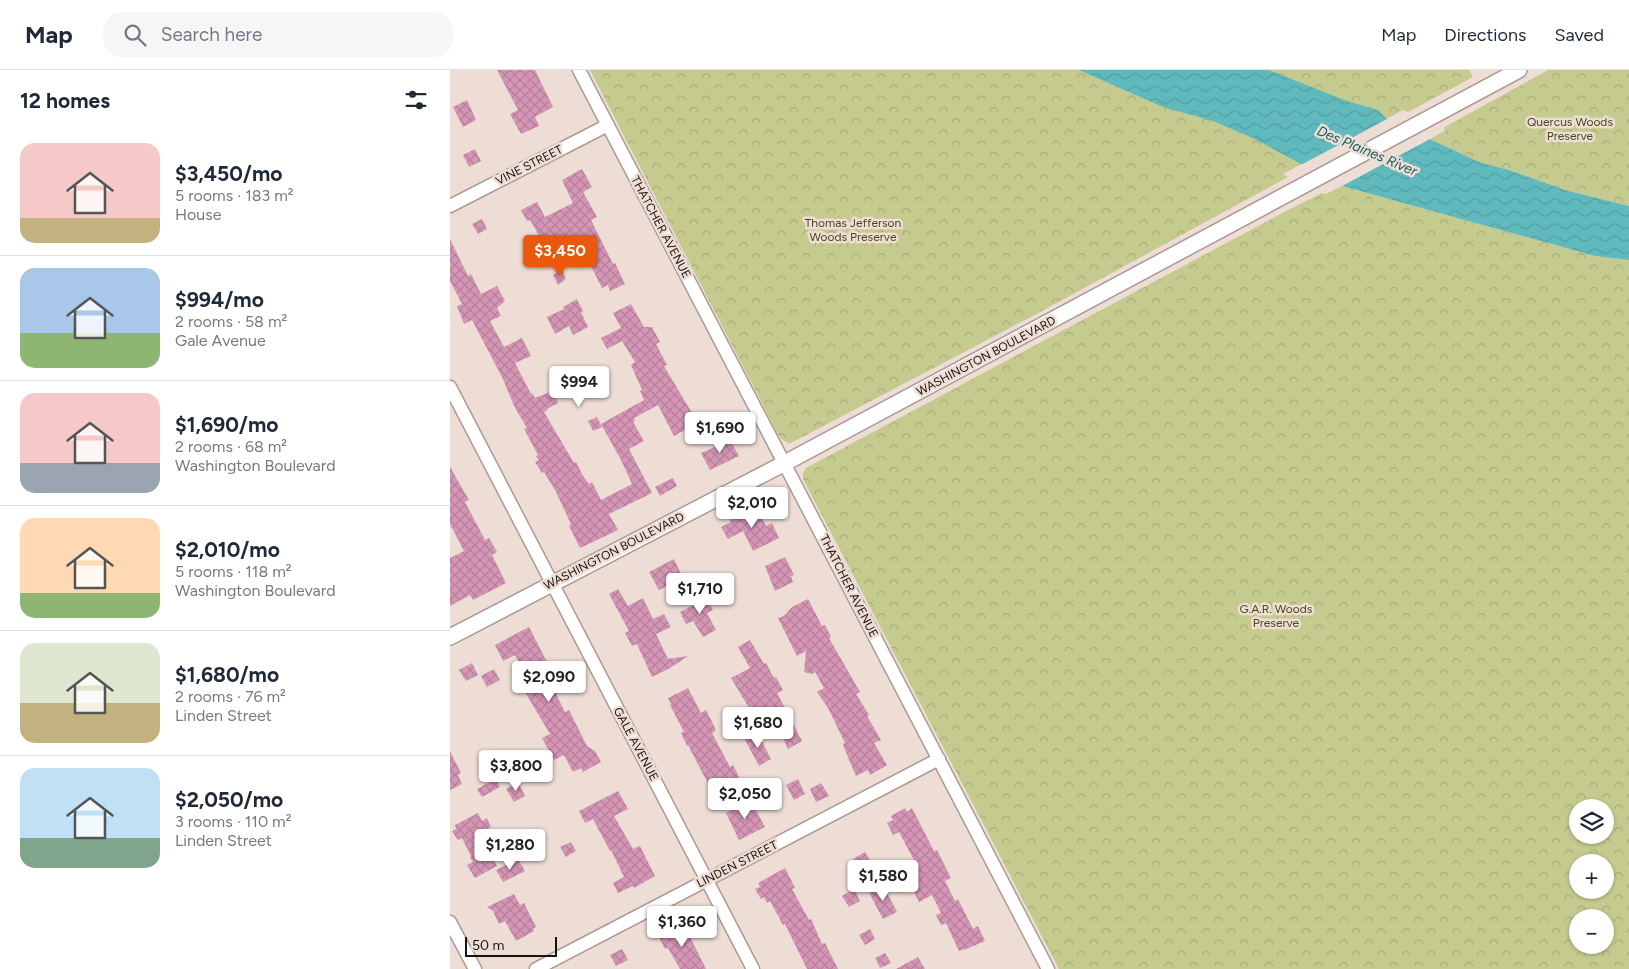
<!DOCTYPE html>
<meta charset="utf-8">
<style>
:root{--surface:#fff;--page:#f6f6f7;--text:#1f2937;--muted:#747a83;--line:#e0e1e3;--accent:#ea580c}
body{margin:0;font-family:Figtree,sans-serif;background:var(--page);color:var(--text);height:100vh;display:flex;flex-direction:column;font-size:19px;white-space:nowrap}
*{box-sizing:border-box;margin:0}
p{font-size:16px;color:var(--muted)}
.icon{flex:none;width:28px;height:28px;fill:none;stroke:currentColor;stroke-width:2;stroke-linecap:round;stroke-linejoin:round}
.map{position:relative;flex:1;overflow:hidden}
.sheet{display:flex;flex-direction:column;background:var(--surface);width:450px}
.sheet>*{flex:none}
.tools{position:absolute;left:1119px;top:729px;display:grid;gap:10px}
.tools a{display:grid;place-items:center;width:45px;height:45px;border-radius:50%;background:var(--surface);box-shadow:0 1px 4px #0004;font-size:25px}
.scale{position:absolute;left:15px;bottom:12px;width:92px;box-sizing:border-box;padding-left:5px;border:2px solid #191310;border-top:0;font-size:14px;line-height:18px;white-space:nowrap;color:#191310;-webkit-text-stroke:4px #eeddd5;paint-order:stroke}
.price{position:absolute;translate:-50% -42px;padding:0 11px;border-radius:5px;background:#fff;color:#222;font-size:16px;line-height:32px;filter:drop-shadow(0 1px 2px #0008)}
.price::after{content:'';position:absolute;left:50%;top:30px;width:15px;height:11px;margin-left:-8px;background:inherit;clip-path:polygon(0 0,100% 0,50% 100%)}
.price.on{background:var(--accent);color:#fff}
ul{padding:0;list-style:none}
li{display:flex;align-items:center;gap:15px;height:125px;padding:0 20px}
li+li{border-top:1px solid var(--line)}
li span{display:grid;place-items:center;flex:none;width:140px;height:100px;border-radius:15px;color:#555}
li>.icon{margin-inline-start:auto}
span .icon{width:60px;height:60px;fill:#fffc;stroke-width:1}
li b{font-size:21px}
h2{display:flex;justify-content:space-between;align-items:center;height:60px;padding:0 20px;font-size:21px}
header{display:flex;align-items:center;gap:30px;box-sizing:border-box;height:70px;padding:0 25px;background:var(--surface);border-bottom:1px solid var(--line)}
header strong{font-size:24px}
nav{display:flex;gap:28px;margin-inline-start:auto;font-size:18px}
.search{width:350px;height:45px;background:var(--page);display:flex;align-items:center;gap:12px;box-sizing:border-box;padding:0 18px;border-radius:20px;color:var(--muted);font-size:19px}
main{display:flex;flex:1;min-height:0}
.map>svg:first-child{display:block}
.park{fill:url(#park-crowns);fill-rule:evenodd}
.water{fill:url(#water-waves)}
.pier{fill:#eeddd5}
.building{fill:url(#building-cross-hatch)}
.lines{fill:none;stroke-linecap:round;stroke-linejoin:round}
.minor-casing{stroke:#ab9a93;stroke-width:15}
.tertiary-casing{stroke:#ab9a93;stroke-width:18}
.minor{stroke:#fff;stroke-width:12}
.tertiary{stroke:#fff;stroke-width:15}
.labels{text-anchor:middle;dominant-baseline:central;stroke-width:5;stroke-linejoin:round;paint-order:stroke}
.park-label{font-size:12px;fill:#494b1a;stroke:#eeddd5}
.street-label{font-size:12px;fill:#191310;stroke:#eeddd5}
.water-label{font-size:14px;font-style:italic;fill:#0f5d5f;stroke:#eeddd5}
</style>
<header>
<strong>Map</strong>
<div class="search"><svg class="icon" aria-label="search" viewBox="0 0 24 24"><circle cx="10" cy="10" r="6"/><path d="M15 15l6 6"/></svg>Search here</div>
<nav><a>Map</a><a>Directions</a><a>Saved</a></nav>
</header>
<main>
<section class="sheet">
<h2>12 homes<svg class="icon" aria-label="filters" viewBox="0 0 24 24"><path d="M4 7h16M4 17h16"/><circle cx="9" cy="7" r="2"/><circle cx="15" cy="17" r="2"/></svg></h2>
<ul>
<li><span style="background:linear-gradient(#f6c9c9 75%,#c2b280 0)"><svg class="icon" aria-label="home" viewBox="0 0 24 24"><path d="M3 11l9-7 9 7M6 9v11h12V9"/></svg></span><div><b>$3,450/mo</b><p>5 rooms · 183 m²</p><p>House</p></div></li>
<li><span style="background:linear-gradient(#a9c7e8 65%,#8fb573 0)"><svg class="icon" aria-label="home" viewBox="0 0 24 24"><path d="M3 11l9-7 9 7M6 9v11h12V9"/></svg></span><div><b>$994/mo</b><p>2 rooms · 58 m²</p><p>Gale Avenue</p></div></li>
<li><span style="background:linear-gradient(#f6c9c9 70%,#9aa5b1 0)"><svg class="icon" aria-label="home" viewBox="0 0 24 24"><path d="M3 11l9-7 9 7M6 9v11h12V9"/></svg></span><div><b>$1,690/mo</b><p>2 rooms · 68 m²</p><p>Washington Boulevard</p></div></li>
<li><span style="background:linear-gradient(#ffd9b3 75%,#8fb573 0)"><svg class="icon" aria-label="home" viewBox="0 0 24 24"><path d="M3 11l9-7 9 7M6 9v11h12V9"/></svg></span><div><b>$2,010/mo</b><p>5 rooms · 118 m²</p><p>Washington Boulevard</p></div></li>
<li><span style="background:linear-gradient(#dfe7d0 60%,#c2b280 0)"><svg class="icon" aria-label="home" viewBox="0 0 24 24"><path d="M3 11l9-7 9 7M6 9v11h12V9"/></svg></span><div><b>$1,680/mo</b><p>2 rooms · 76 m²</p><p>Linden Street</p></div></li>
<li><span style="background:linear-gradient(#bfe0f5 70%,#7fa58c 0)"><svg class="icon" aria-label="home" viewBox="0 0 24 24"><path d="M3 11l9-7 9 7M6 9v11h12V9"/></svg></span><div><b>$2,050/mo</b><p>3 rooms · 110 m²</p><p>Linden Street</p></div></li>
</ul>
</section>
<div class="map">
<svg width="1179" height="899" viewBox="0 0 1179 899">
<defs>
<pattern id="park-crowns" width="20" height="18" patternUnits="userSpaceOnUse" patternTransform="scale(1.25)"><rect width="20" height="18" fill="#c5ca8e"/><path d="M2 6a3 3 0 1 1 6 0M12 15a3 3 0 1 1 6 0" fill="none" stroke="#a9ad79"/></pattern>
<pattern id="water-waves" width="16" height="10" patternUnits="userSpaceOnUse" patternTransform="scale(1.25)"><rect width="16" height="10" fill="#60babd"/><path d="M0 5q4-4 8 0t8 0" fill="none" stroke="#539fa1"/></pattern>
<pattern id="building-cross-hatch" width="8" height="8" patternUnits="userSpaceOnUse" patternTransform="scale(1.25)"><rect width="8" height="8" fill="#d596b6"/><path d="M0 0l8 8M0 8l8-8" fill="none" stroke="#b6809b"/></pattern>
</defs>
<rect width="100%" height="100%" fill="#eeddd5"/>
<g class="park">
<path d="M140,0H1019L1023,7L958,42L953,40L833,104L838,107L581,247L339,374L330,368Z"/>
<path d="M1098,0H1179V136L1115,120L1059,100L1029,92L980,69L996,60L993,58Z"/>
<path d="M892,116L1145,186L1179,190V899H609L353,409V403L356,398L840,139L872,123L876,124ZM1128,738H1155V765H1128ZM1128,792H1155V820H1128ZM1128,848H1155V875H1128Z"/>
</g>
<path class="water" d="M629,0H819L897,31L928,40L937,49L1029,92L1059,100L1115,120L1179,136V190L1145,186L892,116L803,68L763,51L713,37Z"/>
<path class="pier" d="M939,48L982,68L892,116L849,96Z"/>
<g class="building">
<path d="M47,0H85L103,37L85,47L89,56L71,64L60,44L68,40Z"/>
<path d="M17,30L26,50L13,57L3,37Z"/>
<path d="M25,79L31,91L19,97L13,85Z"/>
<path d="M132,99L142,117L133,122L147,147L141,150L163,194L165,193L175,214L160,221L158,215L152,218L139,192L136,194L122,165L106,173L101,164L91,169L80,150L77,151L71,140L87,132L95,147L123,133L112,110Z"/>
<path d="M32,149L37,159L28,164L22,154Z"/>
<path d="M0,169L18,206L21,204L31,224L47,216L55,231L47,238L51,246L40,251L54,277L72,268L81,286L65,293L81,324L82,323L85,328L103,321L108,333L97,339L98,340L94,342L124,393L126,392L133,406L139,414L142,412L151,430L182,414L171,390L151,354L194,330L190,321L192,320L181,295L185,292L172,271L157,279L151,268L171,258L163,243L181,234L194,257H202L210,272L206,274L217,295L214,296L248,353L224,366L208,335L184,348L185,351L183,352L194,371L179,379L202,423L159,444L168,460L130,478L119,456L121,454L105,420L94,402L92,403L85,392L89,390L86,386L88,385L74,359L77,358L65,338L52,307L22,250L14,254L7,236L12,234L0,211Z"/>
<path d="M112,200L116,209L108,215L103,205Z"/>
<path d="M127,229L133,241L131,242L138,257L123,265L119,256L105,264L97,247L114,239L113,237Z"/>
<path d="M135,301L141,313L132,317L127,305Z"/>
<path d="M147,347L152,357L143,361L138,351Z"/>
<path d="M279,369L289,386L260,400L251,383L265,377V374Z"/>
<path d="M0,397L19,430L15,432L35,470L39,468L47,482L42,485L56,513L23,530L20,525L0,536V488L14,481L0,454Z"/>
<path d="M223,408L227,416L210,426L205,417Z"/>
<path d="M307,438L316,456L322,453L329,468L303,481L293,461L278,469L271,457L281,452L280,450L289,445L290,447Z"/>
<path d="M335,487L344,505L341,506L343,512L325,521L315,496Z"/>
<path d="M224,489L233,508L209,520L199,502Z"/>
<path d="M168,519L178,536L193,528L203,549L214,544L221,557L206,564L218,589L238,586L220,598L202,607L187,574L182,576L175,563L179,561L159,524Z"/>
<path d="M255,524L263,540L257,543L266,560L253,567L243,551L236,554L230,542L245,534L243,530Z"/>
<path d="M358,529L372,556L375,555L381,567L379,568L410,622L406,624L419,645L417,646L431,670L424,673L437,695L420,705L418,700L406,706L395,680L393,674L395,673L378,638L367,622L374,618L365,602L362,604L354,602L356,581L347,586L328,548L334,546L342,537Z"/>
<path d="M79,557L112,621L106,624L115,642L119,640L137,676L145,681L151,692L133,702L131,698L123,702L114,685L104,690L92,668L100,664L75,622L87,616L76,593L71,596L65,585L53,591L45,575Z"/>
<path d="M300,570L314,594L316,593L324,608L326,607L333,620L327,623L352,671L338,679L332,666H334L318,638L304,646L281,608L300,598L288,577Z"/>
<path d="M22,593L28,605L16,611L9,600Z"/>
<path d="M44,599L50,610L37,617L31,606Z"/>
<path d="M238,618L251,643L256,640L266,660L262,663L280,697L283,695L289,707L283,710L287,717L266,729L238,675L237,676L231,663L234,662L220,635L221,634L218,628Z"/>
<path d="M307,662L321,689L309,696L294,668Z"/>
<path d="M0,681L11,703L8,705L12,714L0,720Z"/>
<path d="M46,709L50,717L32,727L27,719Z"/>
<path d="M348,709L355,724L344,730L336,715Z"/>
<path d="M68,712L75,726L64,732L56,719Z"/>
<path d="M371,713L379,726L366,732L360,719Z"/>
<path d="M168,721L178,739L164,746L183,779L190,776L205,806L184,818L183,816L168,823L163,813L174,807L161,780L160,781L143,749L135,753L129,741Z"/>
<path d="M301,731L315,757L289,770L276,743Z"/>
<path d="M455,738L457,742L462,738L484,781L487,780L501,808L495,811L505,831L508,829L523,859L528,856L535,871L514,880L513,879L509,881L496,853L491,855L486,845L491,843L482,825L469,832L452,798L465,792L449,762L443,765L437,753L443,750L441,746Z"/>
<path d="M28,743L32,751L37,748L41,757L30,762L47,796L25,808L17,795L23,792L20,787L21,786L12,768L8,770L2,761L6,759L5,755Z"/>
<path d="M121,772L126,781L116,787L110,777Z"/>
<path d="M415,782L420,791L408,797L403,789Z"/>
<path d="M68,789L75,801L53,812L46,800Z"/>
<path d="M335,798L345,818L342,819L359,850L361,849L372,874L375,873L388,899H357L335,854L333,855L320,831L317,833L314,827L311,829L305,819L310,817L308,813Z"/>
<path d="M433,815L447,842L433,849L419,823Z"/>
<path d="M404,819L410,831L399,837L392,826Z"/>
<path d="M64,824L70,835L74,833L86,857L83,859L84,861L66,871L55,851L49,854L43,841L37,837Z"/>
<path d="M233,852L240,867L256,899H230L218,878L215,879L208,865Z"/>
<path d="M420,859L425,869L415,875L409,865Z"/>
<path d="M172,879L178,890L166,896L160,885Z"/>
<path d="M435,883L441,893L430,898L425,888Z"/>
<path d="M468,887L475,899H446Z"/>
</g>
<g class="lines">
<g class="minor-casing">
<g id="minor">
<path d="M129,0L598,899"/>
<path d="M0,136L158,55"/>
<path d="M0,317L303,899"/>
<path d="M0,852L25,899"/>
<path d="M86,899L489,689"/>
</g>
</g>
<g class="tertiary-casing">
<path id="tertiary" d="M0,567L335,393L1069,0"/>
</g>
<use href="#minor" class="minor"/>
<use href="#tertiary" class="tertiary"/>
</g>
<g class="labels">
<g class="park-label">
<text x="1120" y="52">Quercus Woods<tspan x="1120" dy="14">Preserve</tspan></text>
<text x="403" y="153">Thomas Jefferson<tspan x="403" dy="14">Woods Preserve</tspan></text>
<text x="826" y="539">G.A.R. Woods<tspan x="826" dy="14">Preserve</tspan></text>
</g>
<g class="street-label">
<text transform="translate(79 95) rotate(-27)">VINE STREET</text>
<text transform="translate(211 157) rotate(62)">THATCHER AVENUE</text>
<text transform="translate(536 286) rotate(-28)">WASHINGTON BOULEVARD</text>
<text transform="translate(164 481) rotate(-27)">WASHINGTON BOULEVARD</text>
<text transform="translate(399 516) rotate(63)">THATCHER AVENUE</text>
<text transform="translate(186 674) rotate(62)">GALE AVENUE</text>
<text transform="translate(287 794) rotate(-27)">LINDEN STREET</text>
</g>
<g class="water-label">
<text transform="translate(917 81) rotate(23)">Des Plaines River</text>
</g>
</g>
</svg>
<div class="tools">
<a><svg class="icon" aria-label="layers" viewBox="0 0 24 24"><path d="M12 4l9 5-9 5-9-5zM3 14l9 5 9-5"/></svg></a>
<a>+</a>
<a>−</a>
</div>
<div class="scale">50 m</div>
<b class="price on" style="left:110px;top:207px">$3,450</b>
<b class="price" style="left:129px;top:338px">$994</b>
<b class="price" style="left:270px;top:384px">$1,690</b>
<b class="price" style="left:302px;top:459px">$2,010</b>
<b class="price" style="left:250px;top:545px">$1,710</b>
<b class="price" style="left:99px;top:633px">$2,090</b>
<b class="price" style="left:308px;top:679px">$1,680</b>
<b class="price" style="left:66px;top:722px">$3,800</b>
<b class="price" style="left:295px;top:750px">$2,050</b>
<b class="price" style="left:60px;top:801px">$1,280</b>
<b class="price" style="left:433px;top:832px">$1,580</b>
<b class="price" style="left:232px;top:878px">$1,360</b>
</div>
</main>
